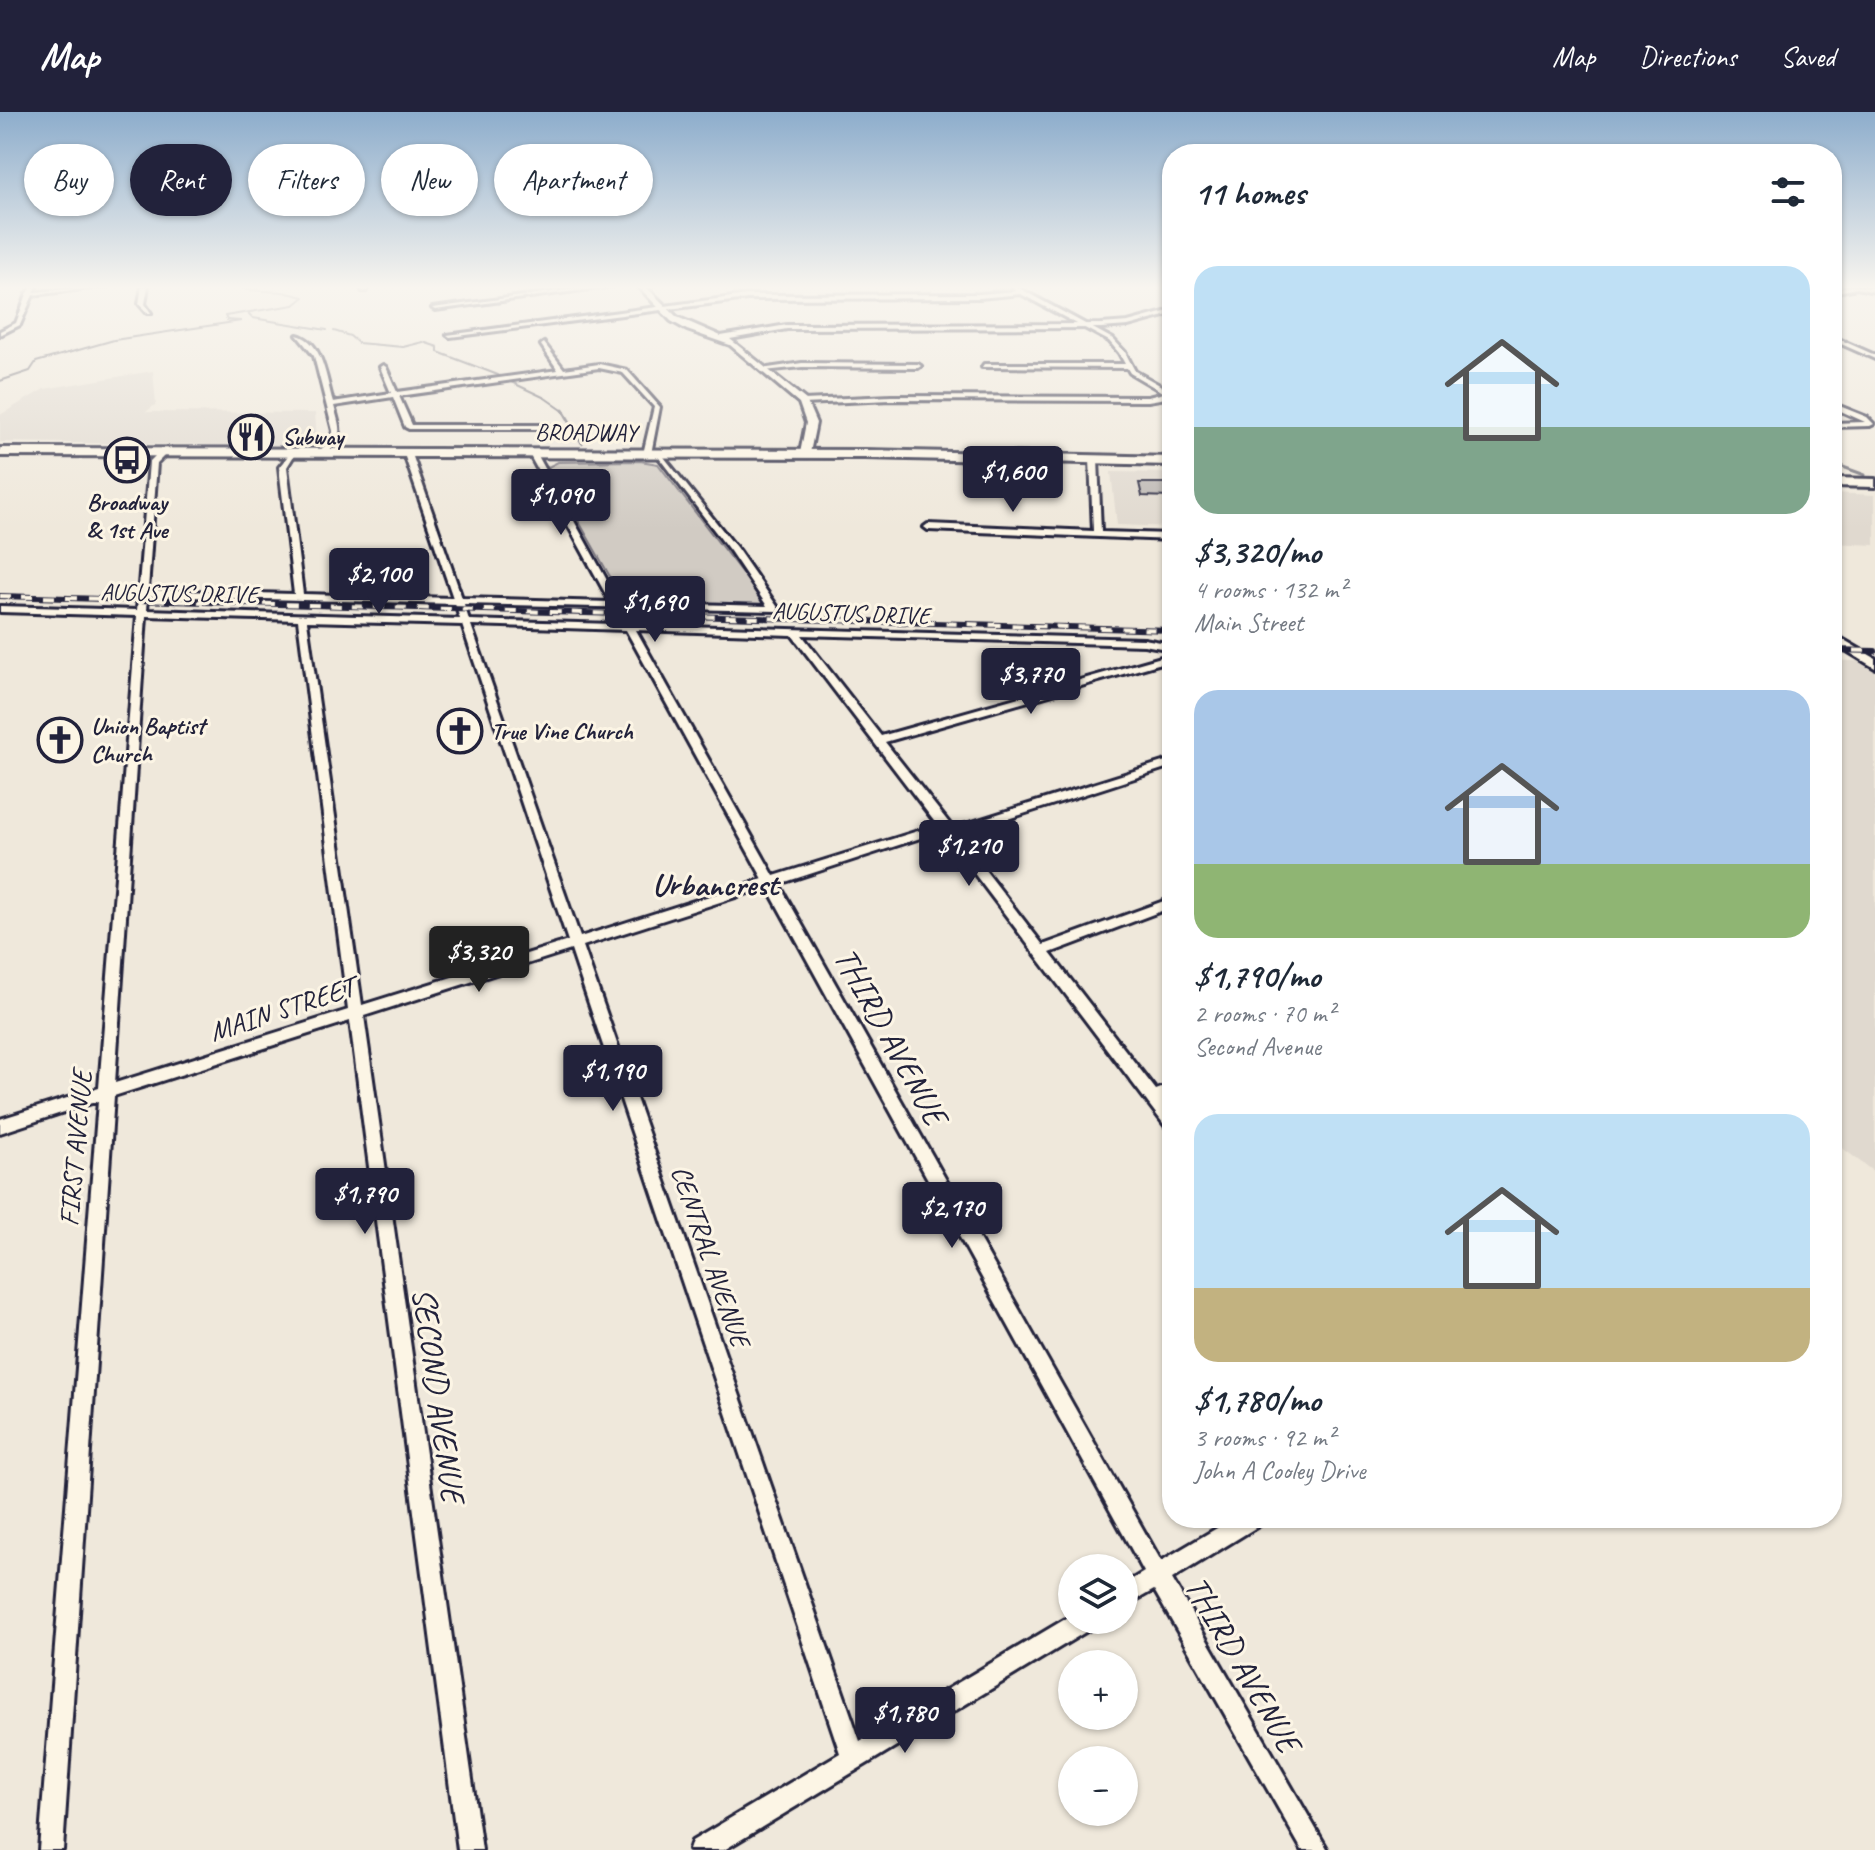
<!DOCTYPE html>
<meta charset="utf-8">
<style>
:root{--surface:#fff;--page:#f6f6f7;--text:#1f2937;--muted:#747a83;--accent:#22223b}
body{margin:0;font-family:Caveat,sans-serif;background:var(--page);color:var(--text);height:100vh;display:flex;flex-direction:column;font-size:30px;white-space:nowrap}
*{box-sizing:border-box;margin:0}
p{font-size:26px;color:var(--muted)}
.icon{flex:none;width:44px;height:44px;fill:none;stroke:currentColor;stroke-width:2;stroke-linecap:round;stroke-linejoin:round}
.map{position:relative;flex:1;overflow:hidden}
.sheet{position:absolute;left:1162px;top:32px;width:680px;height:1384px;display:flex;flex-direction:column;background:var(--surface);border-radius:32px;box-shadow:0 2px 6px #0004}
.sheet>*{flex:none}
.hud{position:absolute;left:24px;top:32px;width:760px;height:72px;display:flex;gap:16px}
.controls{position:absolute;left:1058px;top:1442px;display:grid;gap:16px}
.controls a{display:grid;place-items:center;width:80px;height:80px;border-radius:50%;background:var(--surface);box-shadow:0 2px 6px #0004;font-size:40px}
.price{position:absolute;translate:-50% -68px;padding:0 18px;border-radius:8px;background:var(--accent);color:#fff;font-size:26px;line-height:52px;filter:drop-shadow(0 2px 4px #0008)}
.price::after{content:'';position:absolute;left:50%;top:48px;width:24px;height:18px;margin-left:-12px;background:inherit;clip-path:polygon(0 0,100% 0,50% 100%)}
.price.selected{background:#222;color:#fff}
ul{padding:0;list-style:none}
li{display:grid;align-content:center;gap:16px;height:424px;padding:0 32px}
li span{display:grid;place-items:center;height:248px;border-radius:24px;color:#555}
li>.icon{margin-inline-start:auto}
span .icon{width:144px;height:144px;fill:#fffc;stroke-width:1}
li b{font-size:34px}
h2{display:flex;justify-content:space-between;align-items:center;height:96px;padding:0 32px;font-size:34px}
.tag{padding:0 28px;border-radius:36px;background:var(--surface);box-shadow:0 2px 6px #0004;font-size:28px;line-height:72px}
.tag.selected{background:var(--accent);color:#fff}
header{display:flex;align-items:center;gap:48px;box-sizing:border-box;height:112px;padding:0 40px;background:var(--accent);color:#fff}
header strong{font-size:38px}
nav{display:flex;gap:44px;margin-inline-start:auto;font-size:28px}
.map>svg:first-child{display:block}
.built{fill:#e0d9cf}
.green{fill:#d1cbc3;stroke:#7a767f;stroke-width:2}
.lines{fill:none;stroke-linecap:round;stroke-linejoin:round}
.stream-far1{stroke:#716f79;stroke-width:2}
.stream{stroke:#716f79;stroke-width:3}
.building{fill:#bcb7b3;stroke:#22223b;stroke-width:2}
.minor-casing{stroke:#22223b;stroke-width:6}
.tertiary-casing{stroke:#22223b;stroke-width:6}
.primary-casing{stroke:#22223b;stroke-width:6}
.minor{fill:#fcf5e5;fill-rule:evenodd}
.tertiary{fill:#fcf5e5;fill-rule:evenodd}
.primary{fill:#fcf5e5;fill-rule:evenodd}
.rail-casing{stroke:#22223b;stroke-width:6}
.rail{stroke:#fcf5e5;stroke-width:4;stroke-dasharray:11;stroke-linecap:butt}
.labels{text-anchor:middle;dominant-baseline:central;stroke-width:6;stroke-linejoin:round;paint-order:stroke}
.far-street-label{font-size:24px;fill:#22223b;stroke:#fcf5e5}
.far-poi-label{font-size:24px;font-weight:bold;fill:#22223b;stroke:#fcf5e5;text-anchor:start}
.street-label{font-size:28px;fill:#22223b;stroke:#fcf5e5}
.quarter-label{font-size:32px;font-weight:bold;fill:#22223b;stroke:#fcf5e5}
.near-street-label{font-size:34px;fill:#22223b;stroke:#fcf5e5}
</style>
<header>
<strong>Map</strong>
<nav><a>Map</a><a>Directions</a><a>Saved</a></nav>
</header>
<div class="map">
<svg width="1875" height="1738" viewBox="0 0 1875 1738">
<rect width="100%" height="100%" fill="#efe8db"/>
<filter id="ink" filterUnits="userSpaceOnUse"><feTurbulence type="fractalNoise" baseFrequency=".0125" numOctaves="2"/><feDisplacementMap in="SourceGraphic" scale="16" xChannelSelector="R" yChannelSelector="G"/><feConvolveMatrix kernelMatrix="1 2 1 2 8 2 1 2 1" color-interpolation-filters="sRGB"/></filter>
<g filter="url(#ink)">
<g class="built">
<path d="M153,259L156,292L146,300L315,301L317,328L311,333L294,334L0,330V303L44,277Z"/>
<path d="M1111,360L1172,361V415L1117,413Z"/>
<path d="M1832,381L1875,383V433L1832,431Z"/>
<path d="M1832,548L1875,550V1061L1832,1028Z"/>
</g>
<path class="green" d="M640,349L658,352L762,487V491L758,494L644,490L621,484L548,355L558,350Z"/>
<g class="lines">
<g class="stream-far1">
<path d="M248,201L253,206L327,218"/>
<path d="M227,208L225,204L294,193L304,185L283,180L246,178L242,174"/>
<path d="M334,219L350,224L358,231L403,235L423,230L438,235V240L498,263"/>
<path d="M0,269L30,259L36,250L114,228L241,209L227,208"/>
<path d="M509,269L545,286L565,300"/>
</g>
<g class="stream">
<path d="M563,298L582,331"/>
<path d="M1832,351L1865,363"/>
</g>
</g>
<path class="building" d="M1139,371H1166L1170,385L1142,384Z"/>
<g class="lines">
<g class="minor-casing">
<g id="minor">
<path d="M33,174L36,176L34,180L107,174L33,183L20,213L0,223V219L16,211L27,182Z"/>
<path d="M142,174H148L145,192L151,201H147L139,192Z"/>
<path d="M362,174H368L366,179H362Z"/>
<path d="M598,174H612L435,198L432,196Z"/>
<path d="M1015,174L1113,227L1125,240L1135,259L1172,280V285L1148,289L891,288L803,292L800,290L803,288L891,284L1148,285L1164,281L1130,261L1127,256L982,255L984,252H1125L1119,241L1109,229L1021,182L979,186L747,187L450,225L447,223L747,183L979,182L1016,179L1012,176Z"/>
<path d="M1851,174L1875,176V180L1857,176L1832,181V177Z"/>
<path d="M297,223C323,229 326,267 333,290L391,281L380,255L383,253L386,255L397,280L558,258L541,233L544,231L564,257L599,252L627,258L660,295L651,342L647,344L643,342L654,295L623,261L599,256L399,284L412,313H549L546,317H409L405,315L393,285L334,294C341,320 344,323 324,344H318V340L331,328L333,319L314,244Z"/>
<path d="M1832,224L1875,243V247L1832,228Z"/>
<path d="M802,251L918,252L921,254L918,256L802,255L764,259L761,257Z"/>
<path d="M1832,291L1867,305L1874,312L1870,314L1832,315V311L1865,310L1832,295Z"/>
<path d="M159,340L166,342L157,351L148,478L294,482L279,355L291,340L295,342L287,355L303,482L453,486L404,342L408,340L412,342L462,486L610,490L529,342L533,340L537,342L619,490L767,494L730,439L656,342L660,340L736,435L779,497L777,499L464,492L469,508L1144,527L1172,532V538L1144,533L802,523L881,624L1172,542V548L885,630L953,716L1172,647V654L958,723L1043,833L1172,786V795L1050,841L1156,978L1172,972V985L1164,988L1172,998V1017L1166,1015L942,719L779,772L1161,1449L1234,1406H1263L1260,1413L1172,1467L1328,1738H1302L1154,1478L1124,1495V1472L1144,1460L767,775L583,834L860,1629L1072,1503V1508H1095L1092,1516L724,1738H689L692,1729L840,1641L571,838L364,904L482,1738H458L350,909L114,984L63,1738H39L98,989L0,1021V1007L99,976L137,504L0,500V494L137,498L149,350ZM148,484L455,492L460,507L147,498ZM146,504L298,508L348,898L115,971ZM307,509L462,513L568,829L362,893ZM471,513L626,518L763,767L580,825ZM636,518L792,523L937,713L774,764Z"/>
<path d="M1094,345L1098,347L1101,420L1172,422V428L928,418L924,415L928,412L1093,419L1090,347Z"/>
</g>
</g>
<g class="tertiary-casing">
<g id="tertiary">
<path d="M638,174H645L677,205L721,224L787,213L1101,212L1128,210L1172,198V202L1128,214L1101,216L787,217L730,227L806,288L816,311L810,341L805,344L800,341L806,311L799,291L730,233L687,218L671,209Z"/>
<path d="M1832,521L1875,546V556L1832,530Z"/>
</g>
</g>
<g class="primary-casing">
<g id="primary">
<path d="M0,336L865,338L1172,345V353L865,346L0,344Z"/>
<path d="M1832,366L1875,367V375L1832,374Z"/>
</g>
</g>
<use href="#minor" class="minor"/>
<use href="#tertiary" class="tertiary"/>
<use href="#primary" class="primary"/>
<g class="rail-casing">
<g id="rail">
<path d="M0,484L1172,518"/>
<path d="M1832,538L1875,539"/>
</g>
</g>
<use href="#rail" class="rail"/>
</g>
</g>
<linearGradient id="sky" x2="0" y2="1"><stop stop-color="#8dadcc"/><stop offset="0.42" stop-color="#f8f5ef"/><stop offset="1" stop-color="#f8f5ef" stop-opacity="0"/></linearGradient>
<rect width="1875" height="417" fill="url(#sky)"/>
<defs>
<g id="restaurant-ring" transform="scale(2.3)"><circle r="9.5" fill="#fcf5e5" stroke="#22223b" stroke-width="1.5"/><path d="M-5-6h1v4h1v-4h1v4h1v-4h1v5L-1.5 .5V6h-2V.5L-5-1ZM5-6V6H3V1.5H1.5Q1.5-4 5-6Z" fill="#22223b"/></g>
<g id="bus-ring" transform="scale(2.3)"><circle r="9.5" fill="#fcf5e5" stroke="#22223b" stroke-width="1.5"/><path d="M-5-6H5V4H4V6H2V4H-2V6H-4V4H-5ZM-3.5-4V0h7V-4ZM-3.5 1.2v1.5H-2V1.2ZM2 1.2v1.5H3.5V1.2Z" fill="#22223b"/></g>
<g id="church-ring" transform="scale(2.3)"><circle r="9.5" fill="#fcf5e5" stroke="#22223b" stroke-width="1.5"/><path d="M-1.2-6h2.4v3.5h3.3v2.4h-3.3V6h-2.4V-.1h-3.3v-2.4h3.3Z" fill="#22223b"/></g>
</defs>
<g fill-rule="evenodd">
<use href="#restaurant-ring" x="251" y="325"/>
<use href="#bus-ring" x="127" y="348"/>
<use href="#church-ring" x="460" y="619"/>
<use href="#church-ring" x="60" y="628"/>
</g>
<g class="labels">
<g class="far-street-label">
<text x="586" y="320">BROADWAY</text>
<text transform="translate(179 481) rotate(1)">AUGUSTUS DRIVE</text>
<text transform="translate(851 501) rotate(2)">AUGUSTUS DRIVE</text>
</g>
<g class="far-poi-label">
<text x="282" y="325">Subway</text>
<text x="127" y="390" text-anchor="middle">Broadway<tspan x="127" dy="28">&amp; 1st Ave</tspan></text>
<text x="91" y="614">Union Baptist<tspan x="91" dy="28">Church</tspan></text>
<text x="491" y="619">True Vine Church</text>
</g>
<g class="street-label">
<text transform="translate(282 897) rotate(-18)">MAIN STREET</text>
<text transform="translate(75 1036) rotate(-85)">FIRST AVENUE</text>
<text transform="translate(711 1144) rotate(71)">CENTRAL AVENUE</text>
</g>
<g class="quarter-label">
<text x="715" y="772">Urbancrest</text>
</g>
<g class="near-street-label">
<text transform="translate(891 924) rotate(61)">THIRD AVENUE</text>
<text transform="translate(439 1283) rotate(82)">SECOND AVENUE</text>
<text transform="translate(1243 1552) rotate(60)">THIRD AVENUE</text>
</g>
</g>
</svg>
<div class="controls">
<a><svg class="icon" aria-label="layers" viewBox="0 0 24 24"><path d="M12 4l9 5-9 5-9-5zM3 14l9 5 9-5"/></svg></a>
<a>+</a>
<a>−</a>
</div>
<b class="price" style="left:1013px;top:402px">$1,600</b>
<b class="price" style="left:561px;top:425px">$1,090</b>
<b class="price" style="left:379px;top:504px">$2,100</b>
<b class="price" style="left:655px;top:532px">$1,690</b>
<b class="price" style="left:1031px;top:604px">$3,770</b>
<b class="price" style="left:969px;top:776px">$1,210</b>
<b class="price selected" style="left:479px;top:882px">$3,320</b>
<b class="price" style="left:613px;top:1001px">$1,190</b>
<b class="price" style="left:365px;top:1124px">$1,790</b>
<b class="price" style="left:952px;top:1138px">$2,170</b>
<b class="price" style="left:905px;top:1643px">$1,780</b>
<div class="hud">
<a class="tag">Buy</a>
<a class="tag selected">Rent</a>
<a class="tag">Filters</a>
<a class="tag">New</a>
<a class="tag">Apartment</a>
</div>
<section class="sheet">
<h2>11 homes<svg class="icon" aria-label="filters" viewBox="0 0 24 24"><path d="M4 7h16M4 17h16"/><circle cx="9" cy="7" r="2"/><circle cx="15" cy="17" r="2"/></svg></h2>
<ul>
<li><span style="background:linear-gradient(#bfe0f5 65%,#7fa58c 0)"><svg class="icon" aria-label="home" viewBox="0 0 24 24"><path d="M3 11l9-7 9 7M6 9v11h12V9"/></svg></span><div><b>$3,320/mo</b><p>4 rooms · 132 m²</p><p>Main Street</p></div></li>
<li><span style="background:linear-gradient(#a9c7e8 70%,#8fb573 0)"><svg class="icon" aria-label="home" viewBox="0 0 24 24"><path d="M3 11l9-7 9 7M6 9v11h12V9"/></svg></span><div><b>$1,790/mo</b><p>2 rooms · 70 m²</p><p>Second Avenue</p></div></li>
<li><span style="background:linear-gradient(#bfe0f5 70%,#c2b280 0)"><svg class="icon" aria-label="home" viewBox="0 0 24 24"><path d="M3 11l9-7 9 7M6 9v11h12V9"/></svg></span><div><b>$1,780/mo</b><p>3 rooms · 92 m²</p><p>John A Cooley Drive</p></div></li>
</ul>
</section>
</div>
